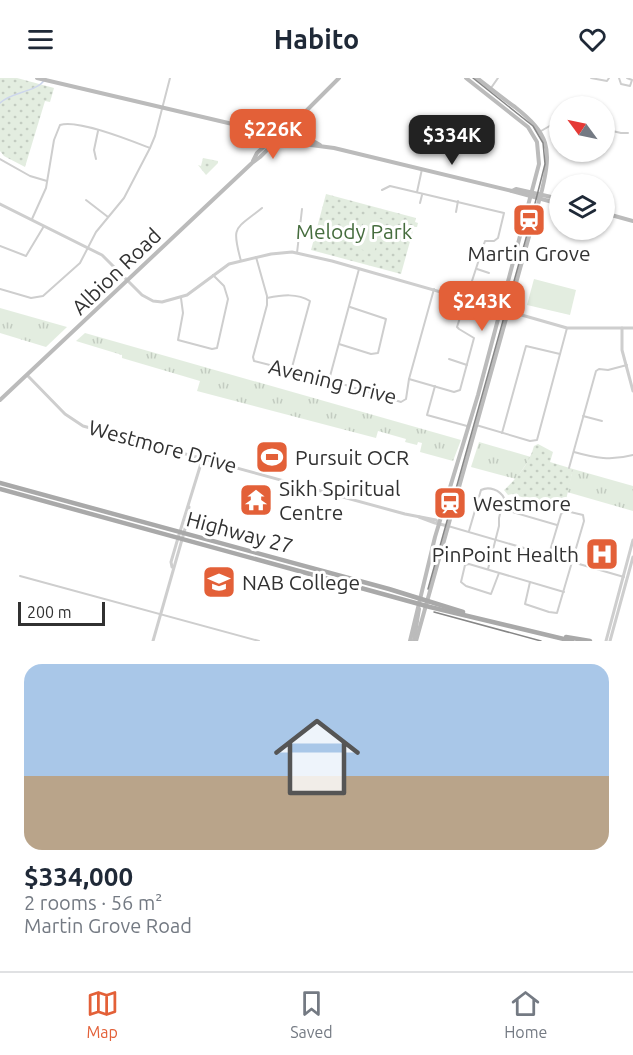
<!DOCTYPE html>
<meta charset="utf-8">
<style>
:root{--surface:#fff;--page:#f2f2f3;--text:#1f2937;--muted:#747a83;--line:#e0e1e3;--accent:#e36038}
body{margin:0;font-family:Ubuntu,sans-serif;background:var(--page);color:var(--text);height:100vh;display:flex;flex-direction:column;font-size:22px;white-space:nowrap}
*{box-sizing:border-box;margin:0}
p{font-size:20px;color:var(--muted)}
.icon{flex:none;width:33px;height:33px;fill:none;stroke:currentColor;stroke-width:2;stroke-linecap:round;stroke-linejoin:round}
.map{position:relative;height:563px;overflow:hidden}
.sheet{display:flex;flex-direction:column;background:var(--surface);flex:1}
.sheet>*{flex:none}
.needle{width:39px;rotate:303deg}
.fabs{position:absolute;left:549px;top:18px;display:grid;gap:12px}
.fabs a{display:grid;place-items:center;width:66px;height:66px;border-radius:50%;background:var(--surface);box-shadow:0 2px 4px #0004;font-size:30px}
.scale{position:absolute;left:18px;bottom:15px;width:87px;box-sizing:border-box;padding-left:6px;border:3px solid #313131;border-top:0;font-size:16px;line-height:21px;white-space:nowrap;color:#313131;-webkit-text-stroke:4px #fff;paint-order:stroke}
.price{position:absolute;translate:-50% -51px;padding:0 14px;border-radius:12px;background:var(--accent);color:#fff;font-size:20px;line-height:39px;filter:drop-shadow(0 2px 3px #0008)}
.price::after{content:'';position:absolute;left:50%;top:36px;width:18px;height:14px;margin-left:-9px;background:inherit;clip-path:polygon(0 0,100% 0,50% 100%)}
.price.on{background:#222;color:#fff}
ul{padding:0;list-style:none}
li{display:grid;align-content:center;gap:12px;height:318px;padding:0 24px}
li span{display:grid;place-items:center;height:186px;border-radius:18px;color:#555}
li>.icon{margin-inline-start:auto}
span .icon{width:108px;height:108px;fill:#fffc;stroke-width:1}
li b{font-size:26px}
header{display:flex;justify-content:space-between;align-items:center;height:78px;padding:0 24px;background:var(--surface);font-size:27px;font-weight:700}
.menu{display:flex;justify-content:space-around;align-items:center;height:84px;border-top:2px solid var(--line);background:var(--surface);font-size:16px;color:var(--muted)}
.menu a{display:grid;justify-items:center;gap:3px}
.menu .on{color:var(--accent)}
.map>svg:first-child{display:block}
.grass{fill:url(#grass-tufts)}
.park{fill:url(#park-dots)}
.pitch{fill:#e3ede0}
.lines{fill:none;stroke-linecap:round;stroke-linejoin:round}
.stream{stroke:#cdd6ec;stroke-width:1.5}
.minor{stroke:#cecece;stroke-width:2}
.tertiary{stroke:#cecece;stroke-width:3}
.secondary{stroke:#bbb;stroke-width:4}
.primary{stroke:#a9a9a9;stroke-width:4.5}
.tram{stroke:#868686;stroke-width:1.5}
.labels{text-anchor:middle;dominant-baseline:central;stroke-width:6;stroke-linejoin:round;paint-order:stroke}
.park-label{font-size:21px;fill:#466d3e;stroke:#fff}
.poi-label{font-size:21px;fill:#313131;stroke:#fff;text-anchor:start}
.street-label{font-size:21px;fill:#313131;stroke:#fff}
</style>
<header><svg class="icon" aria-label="menu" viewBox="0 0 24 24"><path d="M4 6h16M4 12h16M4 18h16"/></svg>Habito<svg class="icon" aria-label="heart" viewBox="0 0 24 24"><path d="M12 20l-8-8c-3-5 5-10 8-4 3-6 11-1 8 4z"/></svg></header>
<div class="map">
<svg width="633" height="563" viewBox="0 0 633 563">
<defs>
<pattern id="grass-tufts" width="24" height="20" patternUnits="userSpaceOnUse" patternTransform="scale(1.5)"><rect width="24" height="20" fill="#e3ede0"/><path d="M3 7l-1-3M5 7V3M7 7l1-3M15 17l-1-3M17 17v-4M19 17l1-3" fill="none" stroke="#c3ccc1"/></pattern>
<pattern id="park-dots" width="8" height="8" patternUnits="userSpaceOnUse" patternTransform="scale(1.5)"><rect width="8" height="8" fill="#e3ede0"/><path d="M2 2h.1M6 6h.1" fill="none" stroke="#c3ccc1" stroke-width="1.8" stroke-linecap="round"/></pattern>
</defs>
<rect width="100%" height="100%" fill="#fff"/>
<g class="grass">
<path d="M0,230L67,249L46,269L0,255Z"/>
<path d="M85,255L461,362L453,383L420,374L422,365L418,364L417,367L405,364L406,361L378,353L376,360L197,313L200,303L122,280V277L76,263Z"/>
<path d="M479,364L531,379L516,401L471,389Z"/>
<path d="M573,391L633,408V433L567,414Z"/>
</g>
<g class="park">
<path d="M0,0H17L54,10L50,24L45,23L25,89L4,78L0,73Z"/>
<path d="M203,80L218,83V85L206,97L198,87L201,88Z"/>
<path d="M326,116L416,140L415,144L418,145L417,149H414L401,196L311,172Z"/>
<path d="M538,366L553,374L550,384L573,391L564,431L562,432L512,416L508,417L504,412C518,399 529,386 534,368Z"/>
</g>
<g class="pitch">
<path d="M366,136L384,142L374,175L356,170Z"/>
<path d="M534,201L576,212L570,237L527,227Z"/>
</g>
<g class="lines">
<path class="stream" d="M0,25C12,13 37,15 46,0"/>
<g class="minor">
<path d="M591,0L607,3L609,0"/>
<path d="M619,0L621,6L630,8L632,2L627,0"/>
<path d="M491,10L498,0"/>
<path d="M604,51L621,55H628"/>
<path d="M541,53L560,42"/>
<path d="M0,81L30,98L47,103"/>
<path d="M96,81L94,72L98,53"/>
<path d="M382,112L390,108L504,135L498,160L494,163H485L457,249L459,251L474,260L460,312L454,314L409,301"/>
<path d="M417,114L422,91"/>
<path d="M86,122L108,139"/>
<path d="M420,125L422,117"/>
<path d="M456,134L458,123"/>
<path d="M32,141L46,110L54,62L60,47C78,41 132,63 150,70"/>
<path d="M0,168L26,178L44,148"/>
<path d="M297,175L302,131"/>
<path d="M256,179L267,218V227L253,279L254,283L329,302L401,324L406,321L409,301L434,211"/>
<path d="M241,183C231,147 235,152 262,130"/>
<path d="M477,191L489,195"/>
<path d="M0,211L31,220L43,218L80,185L96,154L124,120L150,70L155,58L170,0"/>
<path d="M181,220L183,235L178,262L212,271L217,270L228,221L224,208L213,197"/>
<path d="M267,220C282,217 297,215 310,223L291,293"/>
<path d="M339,266L371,276L378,275L386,241L350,229"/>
<path d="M449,281L467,287"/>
<path d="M329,302L359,191"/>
<path d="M435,308L427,337L467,348"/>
<path d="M583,338L602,343"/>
<path d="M476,347L530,363L537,362L567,250"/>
<path d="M502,355L526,268L560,276"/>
<path d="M574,374C595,380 611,383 633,377"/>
<path d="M569,390L596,293L599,291L608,292L627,287"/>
<path d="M502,431L557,447"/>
<path d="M448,448L624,499"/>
<path d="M469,453L481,412C489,408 500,412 504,420L499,440V448L488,491"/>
<path d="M499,495L491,516L466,508L461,504L465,487L469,486L564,514"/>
<path d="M20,498L259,563"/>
<path d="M530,504L525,526L549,534L557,535L584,443L583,437L566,433L561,436L549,476"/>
</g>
<g class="tertiary">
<path d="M0,126L102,177L142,217L153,223L162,224L187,217L229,186L271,176L292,174L332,183L567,250H633"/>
<path d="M622,250V272L633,313"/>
<path d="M27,297L65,336L83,348L405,436L436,442L439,445"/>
<path d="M419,439L435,445L448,448"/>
<path d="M172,489L171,484L178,460L203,379"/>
<path d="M153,563L185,451L189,429"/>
<path d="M606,563L633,462"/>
<path d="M610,563L633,479"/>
</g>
<g class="secondary">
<path d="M37,0L241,48L247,52L311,67L334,70L512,113L560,126"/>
<path d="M241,48L248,47L313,63L320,67"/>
<path d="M257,56L263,62L262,70"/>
<path d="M253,83L257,75L298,37L303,35"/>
<path d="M512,113L516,111L560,121"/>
<path d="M604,135L633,143"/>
<path d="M0,322L252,85L260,79L339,0"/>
<path d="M414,562L419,531"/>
<path d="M410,563L435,459L478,317L539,86L537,64L528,49L466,0"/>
<path d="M416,563L542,112C552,70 549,56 515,29C502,20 490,10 477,0"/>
</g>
<g class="primary">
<path d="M0,405L389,511L463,534"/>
<path d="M0,411L430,529L572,563"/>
<path d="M566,559L590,563"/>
</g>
<g class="tram">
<path d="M428,511L528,153L545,86L543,65L533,48L473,0"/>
<path d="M434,534L541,563"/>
</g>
</g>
<defs>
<g id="station-square" transform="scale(1.725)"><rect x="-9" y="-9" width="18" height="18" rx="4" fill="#e36038" stroke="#fff"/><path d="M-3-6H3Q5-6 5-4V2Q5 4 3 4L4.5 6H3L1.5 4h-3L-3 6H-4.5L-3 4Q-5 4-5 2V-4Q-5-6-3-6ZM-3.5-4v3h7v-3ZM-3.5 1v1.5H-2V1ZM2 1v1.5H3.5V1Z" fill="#fff"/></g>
<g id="stadium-square" transform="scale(1.725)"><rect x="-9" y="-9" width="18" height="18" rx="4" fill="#e36038" stroke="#fff"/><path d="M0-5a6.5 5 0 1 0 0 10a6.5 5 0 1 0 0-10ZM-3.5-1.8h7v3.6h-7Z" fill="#fff"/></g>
<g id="temple-square" transform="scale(1.725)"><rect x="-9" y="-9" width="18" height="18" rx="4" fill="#e36038" stroke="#fff"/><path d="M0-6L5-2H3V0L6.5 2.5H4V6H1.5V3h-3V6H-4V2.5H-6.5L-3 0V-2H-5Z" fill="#fff"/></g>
<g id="hospital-square" transform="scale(1.725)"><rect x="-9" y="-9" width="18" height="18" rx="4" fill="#e36038" stroke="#fff"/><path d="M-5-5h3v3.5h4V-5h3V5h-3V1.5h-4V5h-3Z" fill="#fff"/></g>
<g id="university-square" transform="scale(1.725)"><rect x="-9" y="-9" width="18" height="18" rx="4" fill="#e36038" stroke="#fff"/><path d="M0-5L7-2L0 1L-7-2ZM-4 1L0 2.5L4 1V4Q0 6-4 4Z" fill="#fff"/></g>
</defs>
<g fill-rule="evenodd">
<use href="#station-square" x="529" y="142"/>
<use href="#stadium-square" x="272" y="379"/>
<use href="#temple-square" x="256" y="422"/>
<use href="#station-square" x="450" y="425"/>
<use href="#hospital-square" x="602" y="476"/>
<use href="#university-square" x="219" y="504"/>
</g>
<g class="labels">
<g class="park-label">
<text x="354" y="153">Melody Park</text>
</g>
<g class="poi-label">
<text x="529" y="175" text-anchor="middle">Martin Grove</text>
<text x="295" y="379">Pursuit OCR</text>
<text x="279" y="410">Sikh Spiritual<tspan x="279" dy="24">Centre</tspan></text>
<text x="473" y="425">Westmore</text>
<text x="579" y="476" text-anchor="end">PinPoint Health</text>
<text x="242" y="504">NAB College</text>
</g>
<g class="street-label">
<text transform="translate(116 193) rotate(-44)">Albion Road</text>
<text transform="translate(333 303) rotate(14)">Avening Drive</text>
<text transform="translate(163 368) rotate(15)">Westmore Drive</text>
<text transform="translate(240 454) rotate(15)">Highway 27</text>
</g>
</g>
</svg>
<div class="fabs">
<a><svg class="needle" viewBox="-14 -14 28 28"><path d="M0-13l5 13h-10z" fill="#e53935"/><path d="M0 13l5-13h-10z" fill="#747a83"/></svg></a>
<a><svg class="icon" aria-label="layers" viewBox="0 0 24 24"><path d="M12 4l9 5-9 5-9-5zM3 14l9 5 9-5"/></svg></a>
</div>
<div class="scale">200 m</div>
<b class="price" style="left:273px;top:82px">$226K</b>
<b class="price on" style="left:452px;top:88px">$334K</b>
<b class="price" style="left:482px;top:254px">$243K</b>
</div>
<section class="sheet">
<ul>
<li><span style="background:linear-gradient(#a9c7e8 60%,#b9a48a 0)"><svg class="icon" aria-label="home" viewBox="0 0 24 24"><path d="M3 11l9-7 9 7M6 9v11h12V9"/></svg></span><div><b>$334,000</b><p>2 rooms · 56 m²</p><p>Martin Grove Road</p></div></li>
</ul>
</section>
<nav class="menu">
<a class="on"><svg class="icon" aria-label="map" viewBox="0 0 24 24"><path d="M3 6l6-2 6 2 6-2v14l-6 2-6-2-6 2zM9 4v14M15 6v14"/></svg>Map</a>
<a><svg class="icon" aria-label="saved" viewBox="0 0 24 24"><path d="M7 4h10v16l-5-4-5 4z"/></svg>Saved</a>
<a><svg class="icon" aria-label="home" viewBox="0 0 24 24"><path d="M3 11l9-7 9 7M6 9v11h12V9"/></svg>Home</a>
</nav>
